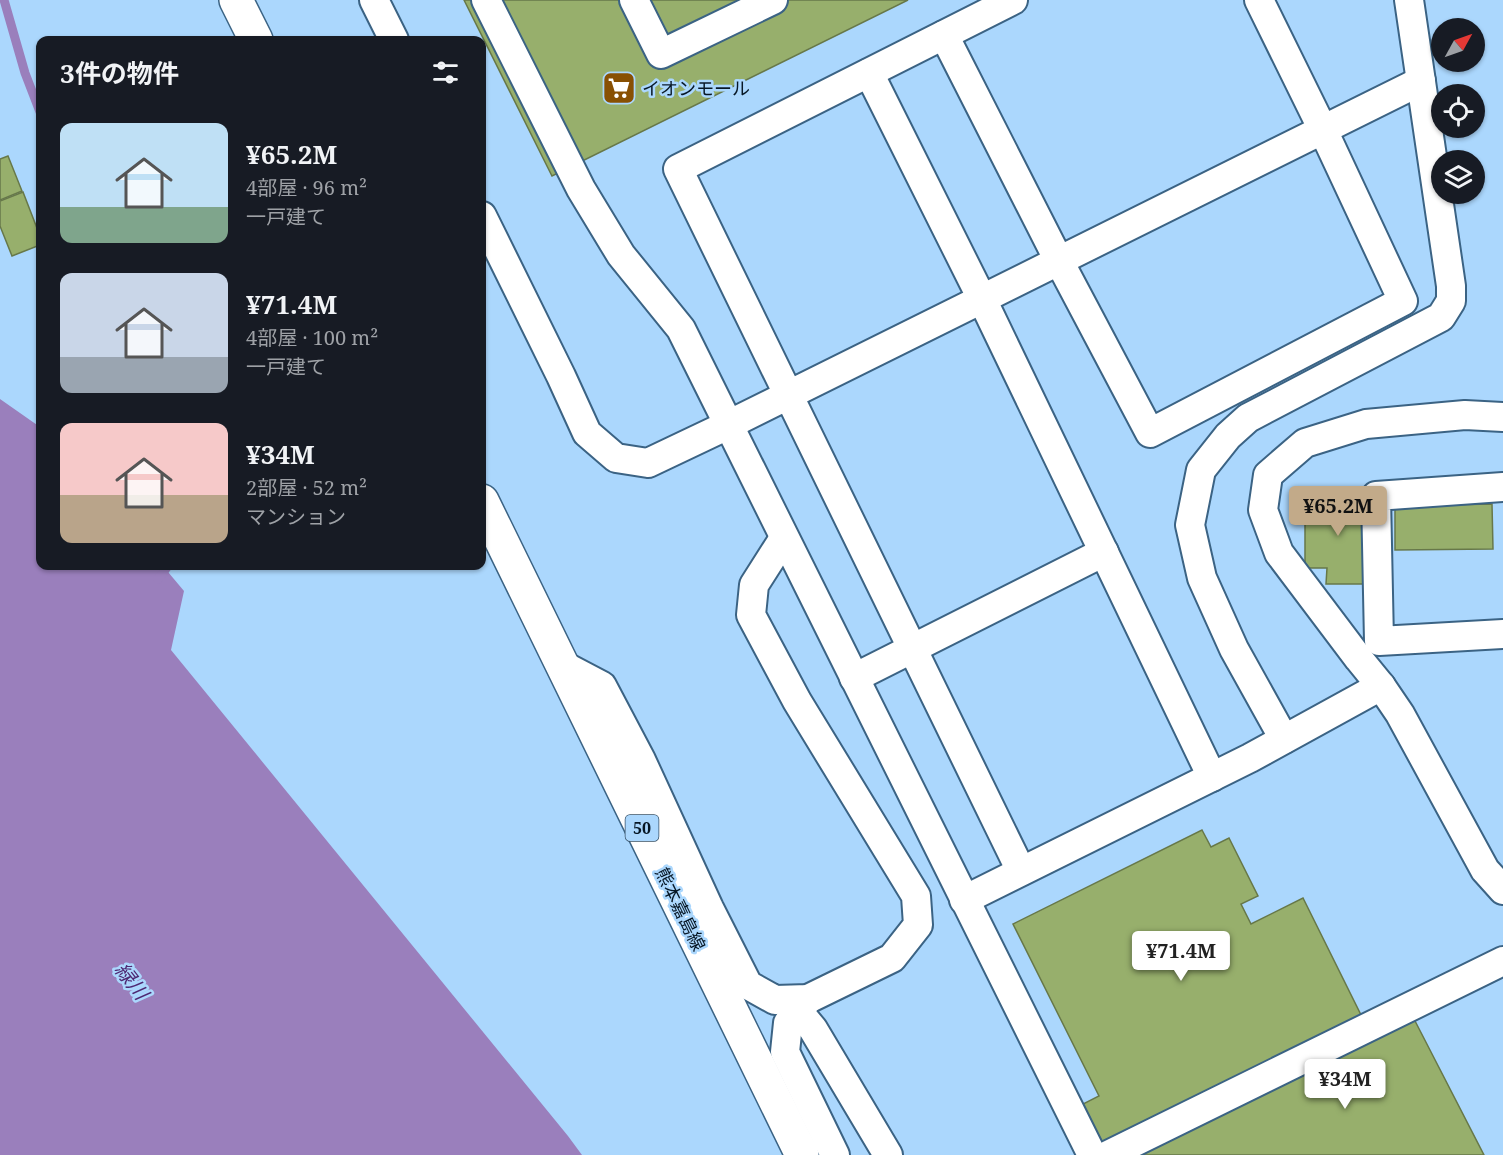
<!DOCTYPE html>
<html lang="ja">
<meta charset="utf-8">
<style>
:root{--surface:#171b24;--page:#242831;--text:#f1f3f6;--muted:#9ea1a6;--accent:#c2aa89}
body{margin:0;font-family:"Noto Serif","Noto Sans JP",serif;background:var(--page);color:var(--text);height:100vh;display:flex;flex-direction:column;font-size:22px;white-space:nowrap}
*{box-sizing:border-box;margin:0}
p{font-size:20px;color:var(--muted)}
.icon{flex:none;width:33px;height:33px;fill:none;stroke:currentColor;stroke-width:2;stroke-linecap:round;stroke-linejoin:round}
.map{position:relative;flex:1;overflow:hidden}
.side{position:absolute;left:36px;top:36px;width:450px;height:534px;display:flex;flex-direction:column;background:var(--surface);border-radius:12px;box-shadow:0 2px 4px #0004}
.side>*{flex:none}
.needle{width:39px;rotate:50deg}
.buttons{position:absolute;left:1431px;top:18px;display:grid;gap:12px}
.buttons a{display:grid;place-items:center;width:54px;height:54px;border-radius:50%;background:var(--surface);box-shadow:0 2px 4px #0004;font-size:30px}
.price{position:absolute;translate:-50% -51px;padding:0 14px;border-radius:6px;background:#fff;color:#222;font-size:20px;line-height:39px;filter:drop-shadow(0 2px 3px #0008)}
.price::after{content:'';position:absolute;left:50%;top:36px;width:18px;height:14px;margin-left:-9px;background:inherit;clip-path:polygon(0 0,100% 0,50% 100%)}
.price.active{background:var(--accent);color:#111}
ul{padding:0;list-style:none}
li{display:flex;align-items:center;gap:18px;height:150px;padding:0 24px}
li span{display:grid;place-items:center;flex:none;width:168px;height:120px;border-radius:12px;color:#555}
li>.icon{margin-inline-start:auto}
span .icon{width:72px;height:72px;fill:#fffc;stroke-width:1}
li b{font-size:26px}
h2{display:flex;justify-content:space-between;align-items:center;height:72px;padding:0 24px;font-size:26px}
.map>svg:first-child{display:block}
.water{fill:#9a7fbc}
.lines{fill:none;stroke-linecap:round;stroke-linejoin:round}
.stream{stroke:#9a7fbc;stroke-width:9}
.building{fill:#97af6c;stroke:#677849;stroke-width:1.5}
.minor-casing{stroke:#3b6384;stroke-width:32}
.major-casing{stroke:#3b6384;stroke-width:36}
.minor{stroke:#fff;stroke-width:28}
.major{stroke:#fff;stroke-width:33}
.labels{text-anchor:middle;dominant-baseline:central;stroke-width:5;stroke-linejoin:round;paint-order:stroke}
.shield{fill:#abd7fd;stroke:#385166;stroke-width:1.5}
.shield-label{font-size:16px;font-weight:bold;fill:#071725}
.poi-label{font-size:18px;fill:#071725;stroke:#abd7fd;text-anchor:start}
.street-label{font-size:18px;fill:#071725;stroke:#abd7fd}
.water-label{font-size:20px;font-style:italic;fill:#4e2872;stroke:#abd7fd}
</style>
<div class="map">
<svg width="1503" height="1155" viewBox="0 0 1503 1155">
<rect width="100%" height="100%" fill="#abd7fd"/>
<path class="water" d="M0,399L40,427V566H163L184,591L171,650L568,1136L582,1155H0Z"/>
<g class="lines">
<g class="stream">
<path d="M4,0L25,73L40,112"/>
<path d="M158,579L168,566"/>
</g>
</g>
<g class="building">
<path d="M464,0H908L552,176Z"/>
<path d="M8,156L22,191L0,200V159Z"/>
<path d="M23,192L40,236V245L12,256L0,226V201Z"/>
<path d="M1305,495H1368L1369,584H1326L1327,568H1305Z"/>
<path d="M1492,504L1493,549L1395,550V506Z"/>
<path d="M1202,830L1211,847L1229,838L1258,896L1241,904L1251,924L1303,898L1362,1017L1104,1146L1083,1104L1099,1096L1013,924Z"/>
<path d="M1414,1019L1484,1155H1136Z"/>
</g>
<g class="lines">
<g class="minor-casing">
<g id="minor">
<path d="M374,0L394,40"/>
<path d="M486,0L581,189L621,255L681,329L1092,1155"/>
<path d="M634,0L661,54L773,0"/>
<path d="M1013,0L678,169L1021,871"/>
<path d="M944,35L1059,261L1150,433L1403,301L1323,130L1259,0"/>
<path d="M869,73L982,299L1212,777"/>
<path d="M482,216L561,376L587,433L616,458L648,463L728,425L1421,81"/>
<path d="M1503,417L1465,415L1366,424L1305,443L1268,475L1263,510L1279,553L1359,659L1381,686L1400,714L1485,870L1503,890"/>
<path d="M1503,487L1376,496L1379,641L1503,634"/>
<path d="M562,665L602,686L641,760L709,908L748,985L775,1000L808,999L892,958L918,925L916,896L797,701L751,615L754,585L784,538"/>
<path d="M854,678L1104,552"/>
<path d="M1284,739L1234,649L1202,578L1190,525L1201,470L1228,436L1248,418L1441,317L1451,301V286L1409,0"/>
<path d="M964,900L1250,758L1381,686"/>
<path d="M808,999L788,1023L785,1052L835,1155"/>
<path d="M798,1011L813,1029L888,1155"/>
<path d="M1108,1155L1503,961"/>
</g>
</g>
<g class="major-casing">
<g id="major">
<path d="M236,0L256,40"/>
<path d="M482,501L802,1155"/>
</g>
</g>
<use href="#minor" class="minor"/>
<use href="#major" class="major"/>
</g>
<defs>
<g id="supermarket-square" transform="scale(1.725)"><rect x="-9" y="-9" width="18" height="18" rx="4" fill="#885003" stroke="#abd7fd"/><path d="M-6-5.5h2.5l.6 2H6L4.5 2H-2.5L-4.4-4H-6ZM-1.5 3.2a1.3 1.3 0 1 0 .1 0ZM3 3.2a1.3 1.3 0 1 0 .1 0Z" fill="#fff"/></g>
</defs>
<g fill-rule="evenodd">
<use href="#supermarket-square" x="619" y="88"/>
</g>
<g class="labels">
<rect class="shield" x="625.5" y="815" width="33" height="26" rx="4.5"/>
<g class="shield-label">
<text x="642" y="828">50</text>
</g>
<g class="poi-label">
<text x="642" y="88">イオンモール</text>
</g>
<g class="street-label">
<text transform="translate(681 909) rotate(64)">熊本嘉島線</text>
</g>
<g class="water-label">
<text transform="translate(132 981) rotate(52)">緑川</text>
</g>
</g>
</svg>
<div class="buttons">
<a><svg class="needle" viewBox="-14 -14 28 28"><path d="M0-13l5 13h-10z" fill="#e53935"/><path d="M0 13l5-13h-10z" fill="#9ea1a6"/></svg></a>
<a><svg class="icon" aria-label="locate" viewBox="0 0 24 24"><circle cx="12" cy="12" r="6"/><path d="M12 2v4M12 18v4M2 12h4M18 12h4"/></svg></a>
<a><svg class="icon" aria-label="layers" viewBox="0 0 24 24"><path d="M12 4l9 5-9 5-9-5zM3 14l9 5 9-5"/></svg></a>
</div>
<b class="price active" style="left:1338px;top:537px">¥65.2M</b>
<b class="price" style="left:1181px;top:982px">¥71.4M</b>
<b class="price" style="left:1345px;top:1110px">¥34M</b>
<section class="side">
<h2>3件の物件<svg class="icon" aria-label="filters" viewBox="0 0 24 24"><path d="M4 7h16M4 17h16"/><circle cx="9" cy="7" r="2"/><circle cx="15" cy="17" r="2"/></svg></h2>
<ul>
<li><span style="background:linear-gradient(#bfe0f5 70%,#7fa58c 0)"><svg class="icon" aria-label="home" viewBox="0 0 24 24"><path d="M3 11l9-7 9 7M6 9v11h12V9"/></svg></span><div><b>¥65.2M</b><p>4部屋 · 96 m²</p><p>一戸建て</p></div></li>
<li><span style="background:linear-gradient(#c9d6e8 70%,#9aa5b1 0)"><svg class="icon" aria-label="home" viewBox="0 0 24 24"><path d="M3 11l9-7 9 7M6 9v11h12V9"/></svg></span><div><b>¥71.4M</b><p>4部屋 · 100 m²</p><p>一戸建て</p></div></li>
<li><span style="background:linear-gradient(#f6c9c9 60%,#b9a48a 0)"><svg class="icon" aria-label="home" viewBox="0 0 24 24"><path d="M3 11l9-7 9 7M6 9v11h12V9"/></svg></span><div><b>¥34M</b><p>2部屋 · 52 m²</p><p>マンション</p></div></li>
</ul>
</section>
</div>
